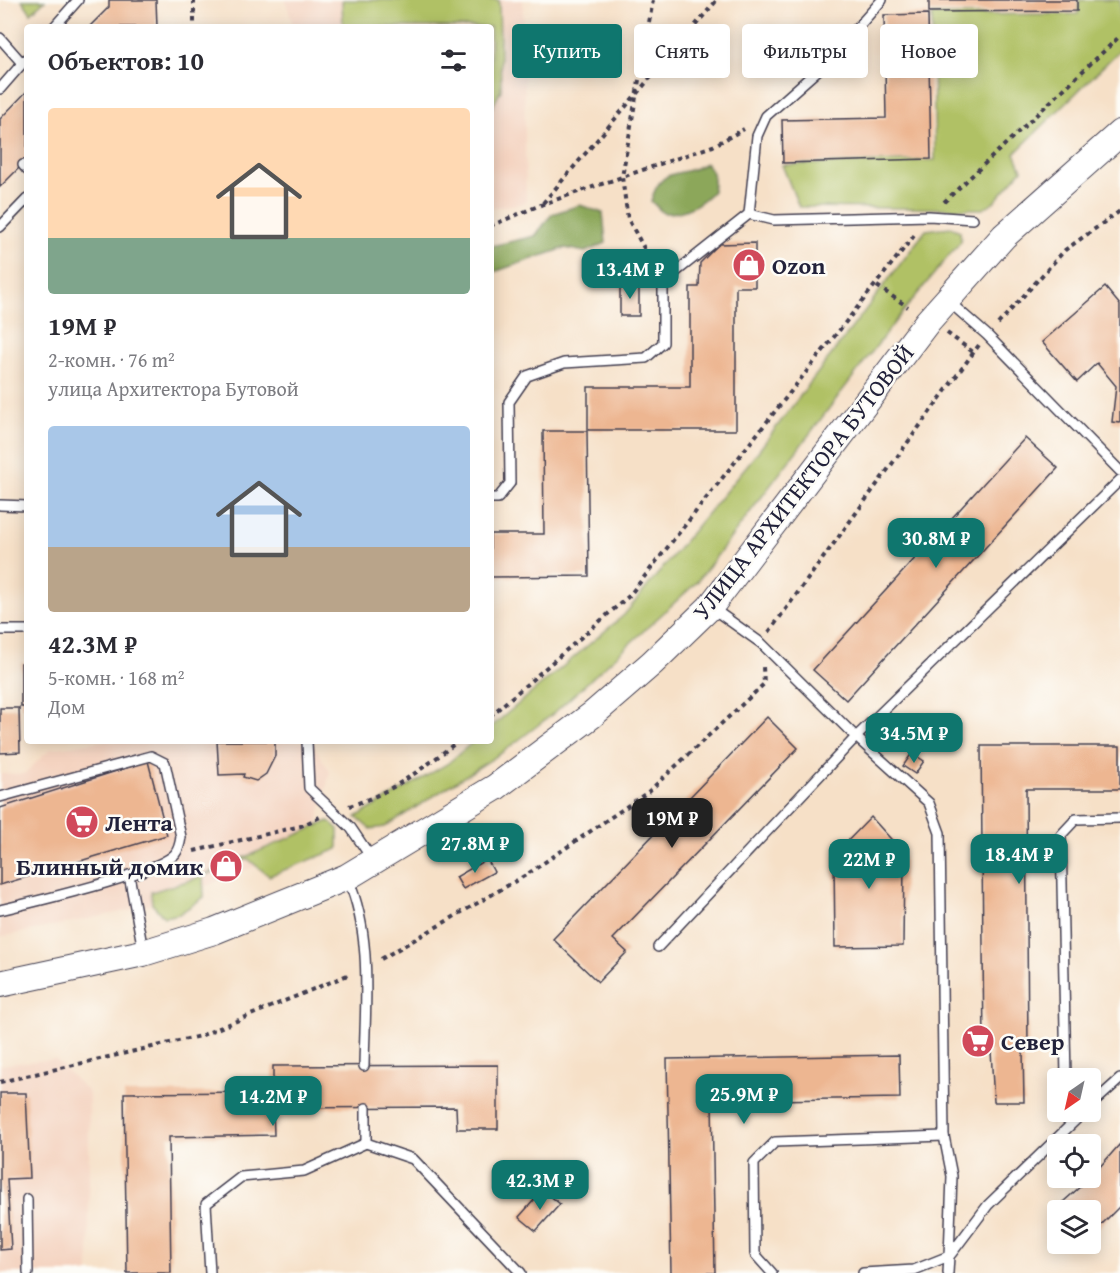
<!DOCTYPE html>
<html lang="ru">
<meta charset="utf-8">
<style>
:root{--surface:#fff;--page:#f7f7f7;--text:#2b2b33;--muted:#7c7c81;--accent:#0f766e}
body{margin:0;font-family:"Gentium Book Plus",serif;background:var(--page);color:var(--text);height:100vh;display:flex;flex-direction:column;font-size:22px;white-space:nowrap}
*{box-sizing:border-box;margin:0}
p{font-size:20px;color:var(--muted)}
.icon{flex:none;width:33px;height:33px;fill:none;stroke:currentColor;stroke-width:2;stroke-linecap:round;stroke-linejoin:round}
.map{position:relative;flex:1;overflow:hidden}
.details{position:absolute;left:24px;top:24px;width:470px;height:720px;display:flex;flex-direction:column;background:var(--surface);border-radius:6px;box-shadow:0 3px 15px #0003}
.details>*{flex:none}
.guide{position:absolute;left:512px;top:24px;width:518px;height:54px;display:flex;gap:12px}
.needle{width:39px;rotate:214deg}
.tools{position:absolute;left:1047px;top:1068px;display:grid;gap:12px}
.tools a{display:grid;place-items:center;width:54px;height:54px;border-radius:6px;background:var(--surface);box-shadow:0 3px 15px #0003;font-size:30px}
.price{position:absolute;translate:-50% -51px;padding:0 14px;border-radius:12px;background:var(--accent);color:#fff;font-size:20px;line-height:39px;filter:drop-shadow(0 2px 3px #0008)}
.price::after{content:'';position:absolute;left:50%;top:36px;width:18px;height:14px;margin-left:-9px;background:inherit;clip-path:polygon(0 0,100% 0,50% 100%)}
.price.current{background:#222;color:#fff}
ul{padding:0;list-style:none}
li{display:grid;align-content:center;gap:12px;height:318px;padding:0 24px}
li span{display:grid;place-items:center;height:186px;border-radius:6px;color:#555}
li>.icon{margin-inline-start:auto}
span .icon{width:108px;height:108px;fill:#fffc;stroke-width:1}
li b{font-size:26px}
h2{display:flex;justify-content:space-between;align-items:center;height:72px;padding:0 24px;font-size:26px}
.chip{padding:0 21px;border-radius:6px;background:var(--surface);box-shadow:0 3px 15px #0003;font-size:21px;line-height:54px}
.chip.current{background:var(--accent);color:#fff}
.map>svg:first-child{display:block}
.built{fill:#f4d3c0}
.green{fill:#b0c165;stroke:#697250;stroke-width:1.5}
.forest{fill:#8ca75a;stroke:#57644a;stroke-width:1.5}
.building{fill:#edb691}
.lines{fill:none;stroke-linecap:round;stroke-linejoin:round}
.service-casing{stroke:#423e50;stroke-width:12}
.secondary-casing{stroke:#423e50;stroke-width:28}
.path{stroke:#423e50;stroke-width:4;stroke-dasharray:4.5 4.5;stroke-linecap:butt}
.service{stroke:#fff;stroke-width:9}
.secondary{stroke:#fff;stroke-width:26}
.labels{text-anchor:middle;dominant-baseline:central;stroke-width:5;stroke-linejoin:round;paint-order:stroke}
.poi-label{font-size:24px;font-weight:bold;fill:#22223b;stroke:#fdfcf7;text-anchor:start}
.street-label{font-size:24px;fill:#22223b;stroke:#fdfcf7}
</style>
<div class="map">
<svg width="1120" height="1273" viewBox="0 0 1120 1273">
<rect width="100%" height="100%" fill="#fdfcf7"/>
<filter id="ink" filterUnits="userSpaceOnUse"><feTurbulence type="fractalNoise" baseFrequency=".0167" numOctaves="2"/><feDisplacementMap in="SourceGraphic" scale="12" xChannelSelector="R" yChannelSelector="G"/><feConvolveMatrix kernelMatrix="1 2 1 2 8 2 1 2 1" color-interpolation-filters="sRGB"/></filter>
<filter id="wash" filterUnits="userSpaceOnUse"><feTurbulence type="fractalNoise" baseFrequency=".008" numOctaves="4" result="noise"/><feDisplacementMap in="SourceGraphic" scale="24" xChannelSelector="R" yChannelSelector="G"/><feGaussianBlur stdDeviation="1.35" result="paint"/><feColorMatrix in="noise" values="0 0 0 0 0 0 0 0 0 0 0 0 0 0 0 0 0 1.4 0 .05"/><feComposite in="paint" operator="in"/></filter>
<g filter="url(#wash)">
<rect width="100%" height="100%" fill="#f6e0c7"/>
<g class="built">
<path d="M285,0H523L526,203L491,208L490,27H294Z"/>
<path d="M101,741H311L330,772L312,844L185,894L126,911L0,937V774H24L50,749Z"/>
<path d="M55,1059L89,1093V1273H0V1065Z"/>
</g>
<g class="green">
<path d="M22,0H45L31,13Z"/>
<path d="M342,0H499L501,90L491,110L490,27H343Z"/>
<path d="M1079,0H1120V50L1015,153L1022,170L995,201L983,209L799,207L782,165L935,160L932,15L1078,14Z"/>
<path d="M951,227L960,231L961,241L897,319L697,582L554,713L503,752L385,827L370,829L356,817L447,764L474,741H490L491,727L624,615L753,458L926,230Z"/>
<path d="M329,821L338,829V849L269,876L248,859L203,876L204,897L179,914L164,917L152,904L151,892L194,879Z"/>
</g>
<g class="forest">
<path d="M706,163L713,173V191C699,206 683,214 663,213L651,201C662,163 680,180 706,163Z"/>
<path d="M580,205L603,213L606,243L585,252L565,248L491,273V246L535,236L552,214Z"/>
</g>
<g id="blocks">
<g class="building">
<path d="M109,0H156L157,27H89L109,7Z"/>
<path d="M929,0H1077V11L929,12Z"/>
<path d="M928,14L931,159L783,163L782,120L886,118L884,15Z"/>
<path d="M27,91V160L0,187V119Z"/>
<path d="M755,243V287H736V430H588V387H690V287H699L700,263L719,244Z"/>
<rect x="620" y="283" width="19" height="33"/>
<path d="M1105,287L1120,305V423L1112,422L1116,386L1097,363L1077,382L1042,342Z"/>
<path d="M543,431H587L589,576L490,577V534H544Z"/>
<path d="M1025,438L1058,468L846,700L813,670Z"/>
<rect x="21" y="663" width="6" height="44"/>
<path d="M0,708H19L20,752L0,753Z"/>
<path d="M767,717L798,748L613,939L627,952L598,982L553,939Z"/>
<path d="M217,741H275V756L266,774L256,781L243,777L244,774L219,775Z"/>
<path d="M981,746H1120V789H1026L1028,1050H1023L1024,1102H994L991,1051L984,1050Z"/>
<path d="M912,753L924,761L915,774L903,766Z"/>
<path d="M148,761L167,835L0,885V808Z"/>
<path d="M871,817L899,848L904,859L903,946L835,947L834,859L837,852Z"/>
<path d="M487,859L494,872L463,889L456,877Z"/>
<path d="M899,1055L900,1098L712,1101L715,1273H671L667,1059Z"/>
<path d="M498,1065V1129H457L456,1107L273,1108L274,1135L169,1137L171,1273H127L124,1093L273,1092V1066Z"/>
<path d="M0,1093H26L30,1178L7,1179L11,1249L0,1250Z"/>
<path d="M1120,1144V1206L1094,1232L1090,1229V1210H1072L1063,1202L1090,1178Z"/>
<path d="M543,1190L560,1204L536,1231L519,1217Z"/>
</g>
</g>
</g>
<g filter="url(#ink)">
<use href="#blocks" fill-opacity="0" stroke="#423e50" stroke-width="1.5"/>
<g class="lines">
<g class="service-casing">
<g id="service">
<path d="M54,27L78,0"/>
<path d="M0,38L22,63"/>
<path d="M0,89L27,58"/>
<path d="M23,165L27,170"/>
<path d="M749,214L757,136L766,116L826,63L882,0"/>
<path d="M0,227L27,199"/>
<path d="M947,300L987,335L1120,471"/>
<path d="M490,498H498L510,483L509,402L527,376L564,363L646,358L663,343V282L749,214L774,220L929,216L973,219"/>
<path d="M0,505L27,506"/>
<path d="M712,608L761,643L856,737L929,803L940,833L944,1136L952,1176L949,1256"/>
<path d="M0,630H27"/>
<path d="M307,741L309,788L351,828L372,859"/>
<path d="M0,797L151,756L165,763L181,837C180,844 179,849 175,854C157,874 32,902 0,910"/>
<path d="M129,875L143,950"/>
<path d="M348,879C373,937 365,1004 364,1066"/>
<path d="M658,947L856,737L1120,480"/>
<path d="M1066,1078L1061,835L1076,819L1120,818"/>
<path d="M1090,1106L1120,1079"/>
<path d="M366,1143L413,1159L521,1273"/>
<path d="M27,1199L28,1273"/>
<path d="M951,1254L988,1205L1084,1112"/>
<path d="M210,1273L206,1204L241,1177L304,1171L366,1143V1108"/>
<path d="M772,1273L755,1254L754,1163L775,1142L944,1136"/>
<path d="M863,1273L914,1270L949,1256L948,1273"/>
</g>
</g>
<g class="secondary-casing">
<path id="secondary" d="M0,984L143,953L214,931L347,877L496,787L592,715L652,663L710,607L928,321L1004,236L1120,133"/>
</g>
<g class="path">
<path d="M194,0V27"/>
<path d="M653,0L622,177L628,219L655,268"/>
<path d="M944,202L1120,36"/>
<path d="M543,203L717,0"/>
<path d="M490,226L543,204L713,146L744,129"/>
<path d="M877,286L908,307"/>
<path d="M998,324L1065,250L1120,211"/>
<path d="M947,333L973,352"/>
<path d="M769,632L979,345"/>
<path d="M490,716L629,596L917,232"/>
<path d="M349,806C390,794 425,767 458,741"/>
<path d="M194,851L301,826L320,817"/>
<path d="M381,959L526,875L648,792L764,684L763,667"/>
<path d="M0,1082L200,1036L350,974"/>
</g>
<use href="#service" class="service"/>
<use href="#secondary" class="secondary"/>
</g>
</g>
<defs>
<g id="shop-disc" transform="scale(1.725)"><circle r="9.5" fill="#d1495b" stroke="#fdfcf7"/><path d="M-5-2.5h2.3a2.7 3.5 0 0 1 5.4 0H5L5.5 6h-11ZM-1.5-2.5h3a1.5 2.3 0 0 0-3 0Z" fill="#fff"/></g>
<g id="supermarket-disc" transform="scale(1.725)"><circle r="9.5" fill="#d1495b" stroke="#fdfcf7"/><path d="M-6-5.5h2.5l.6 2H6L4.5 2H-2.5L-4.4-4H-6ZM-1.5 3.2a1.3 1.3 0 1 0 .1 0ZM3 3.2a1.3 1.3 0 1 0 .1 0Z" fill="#fff"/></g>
</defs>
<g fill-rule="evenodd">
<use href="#shop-disc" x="749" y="265"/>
<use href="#supermarket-disc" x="82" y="822"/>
<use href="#shop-disc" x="226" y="866"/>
<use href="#supermarket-disc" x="978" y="1041"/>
</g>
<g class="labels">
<g class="poi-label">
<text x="772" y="265">Ozon</text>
<text x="105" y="822">Лента</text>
<text x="203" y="866" text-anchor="end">Блинный домик</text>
<text x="1001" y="1041">Север</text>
</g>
<g class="street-label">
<text transform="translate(803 482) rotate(-52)">УЛИЦА АРХИТЕКТОРА БУТОВОЙ</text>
</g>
</g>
</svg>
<div class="tools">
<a><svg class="needle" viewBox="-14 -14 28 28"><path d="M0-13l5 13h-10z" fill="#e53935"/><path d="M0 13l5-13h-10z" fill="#7c7c81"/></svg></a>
<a><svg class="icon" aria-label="locate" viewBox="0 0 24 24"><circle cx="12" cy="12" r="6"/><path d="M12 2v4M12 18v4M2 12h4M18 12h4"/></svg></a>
<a><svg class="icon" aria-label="layers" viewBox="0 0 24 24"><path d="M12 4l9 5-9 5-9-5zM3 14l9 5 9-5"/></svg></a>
</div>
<b class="price" style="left:630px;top:300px">13.4M ₽</b>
<b class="price" style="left:936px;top:569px">30.8M ₽</b>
<b class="price" style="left:914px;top:764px">34.5M ₽</b>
<b class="price current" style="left:672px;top:849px">19M ₽</b>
<b class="price" style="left:475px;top:874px">27.8M ₽</b>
<b class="price" style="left:1019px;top:885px">18.4M ₽</b>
<b class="price" style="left:869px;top:890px">22M ₽</b>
<b class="price" style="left:744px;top:1125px">25.9M ₽</b>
<b class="price" style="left:273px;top:1127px">14.2M ₽</b>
<b class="price" style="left:540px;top:1211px">42.3M ₽</b>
<div class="guide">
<a class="chip current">Купить</a>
<a class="chip">Снять</a>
<a class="chip">Фильтры</a>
<a class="chip">Новое</a>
</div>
<section class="details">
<h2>Объектов: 10<svg class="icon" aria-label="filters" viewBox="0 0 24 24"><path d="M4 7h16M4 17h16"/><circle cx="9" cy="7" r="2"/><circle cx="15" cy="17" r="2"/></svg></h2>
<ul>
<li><span style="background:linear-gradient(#ffd9b3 70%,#7fa58c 0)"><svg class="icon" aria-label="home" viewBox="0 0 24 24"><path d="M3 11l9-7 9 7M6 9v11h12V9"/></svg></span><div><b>19M ₽</b><p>2-комн. · 76 m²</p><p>улица Архитектора Бутовой</p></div></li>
<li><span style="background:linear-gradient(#a9c7e8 65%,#b9a48a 0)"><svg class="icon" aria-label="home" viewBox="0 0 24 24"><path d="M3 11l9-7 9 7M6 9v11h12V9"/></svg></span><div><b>42.3M ₽</b><p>5-комн. · 168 m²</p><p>Дом</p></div></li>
</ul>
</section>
</div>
